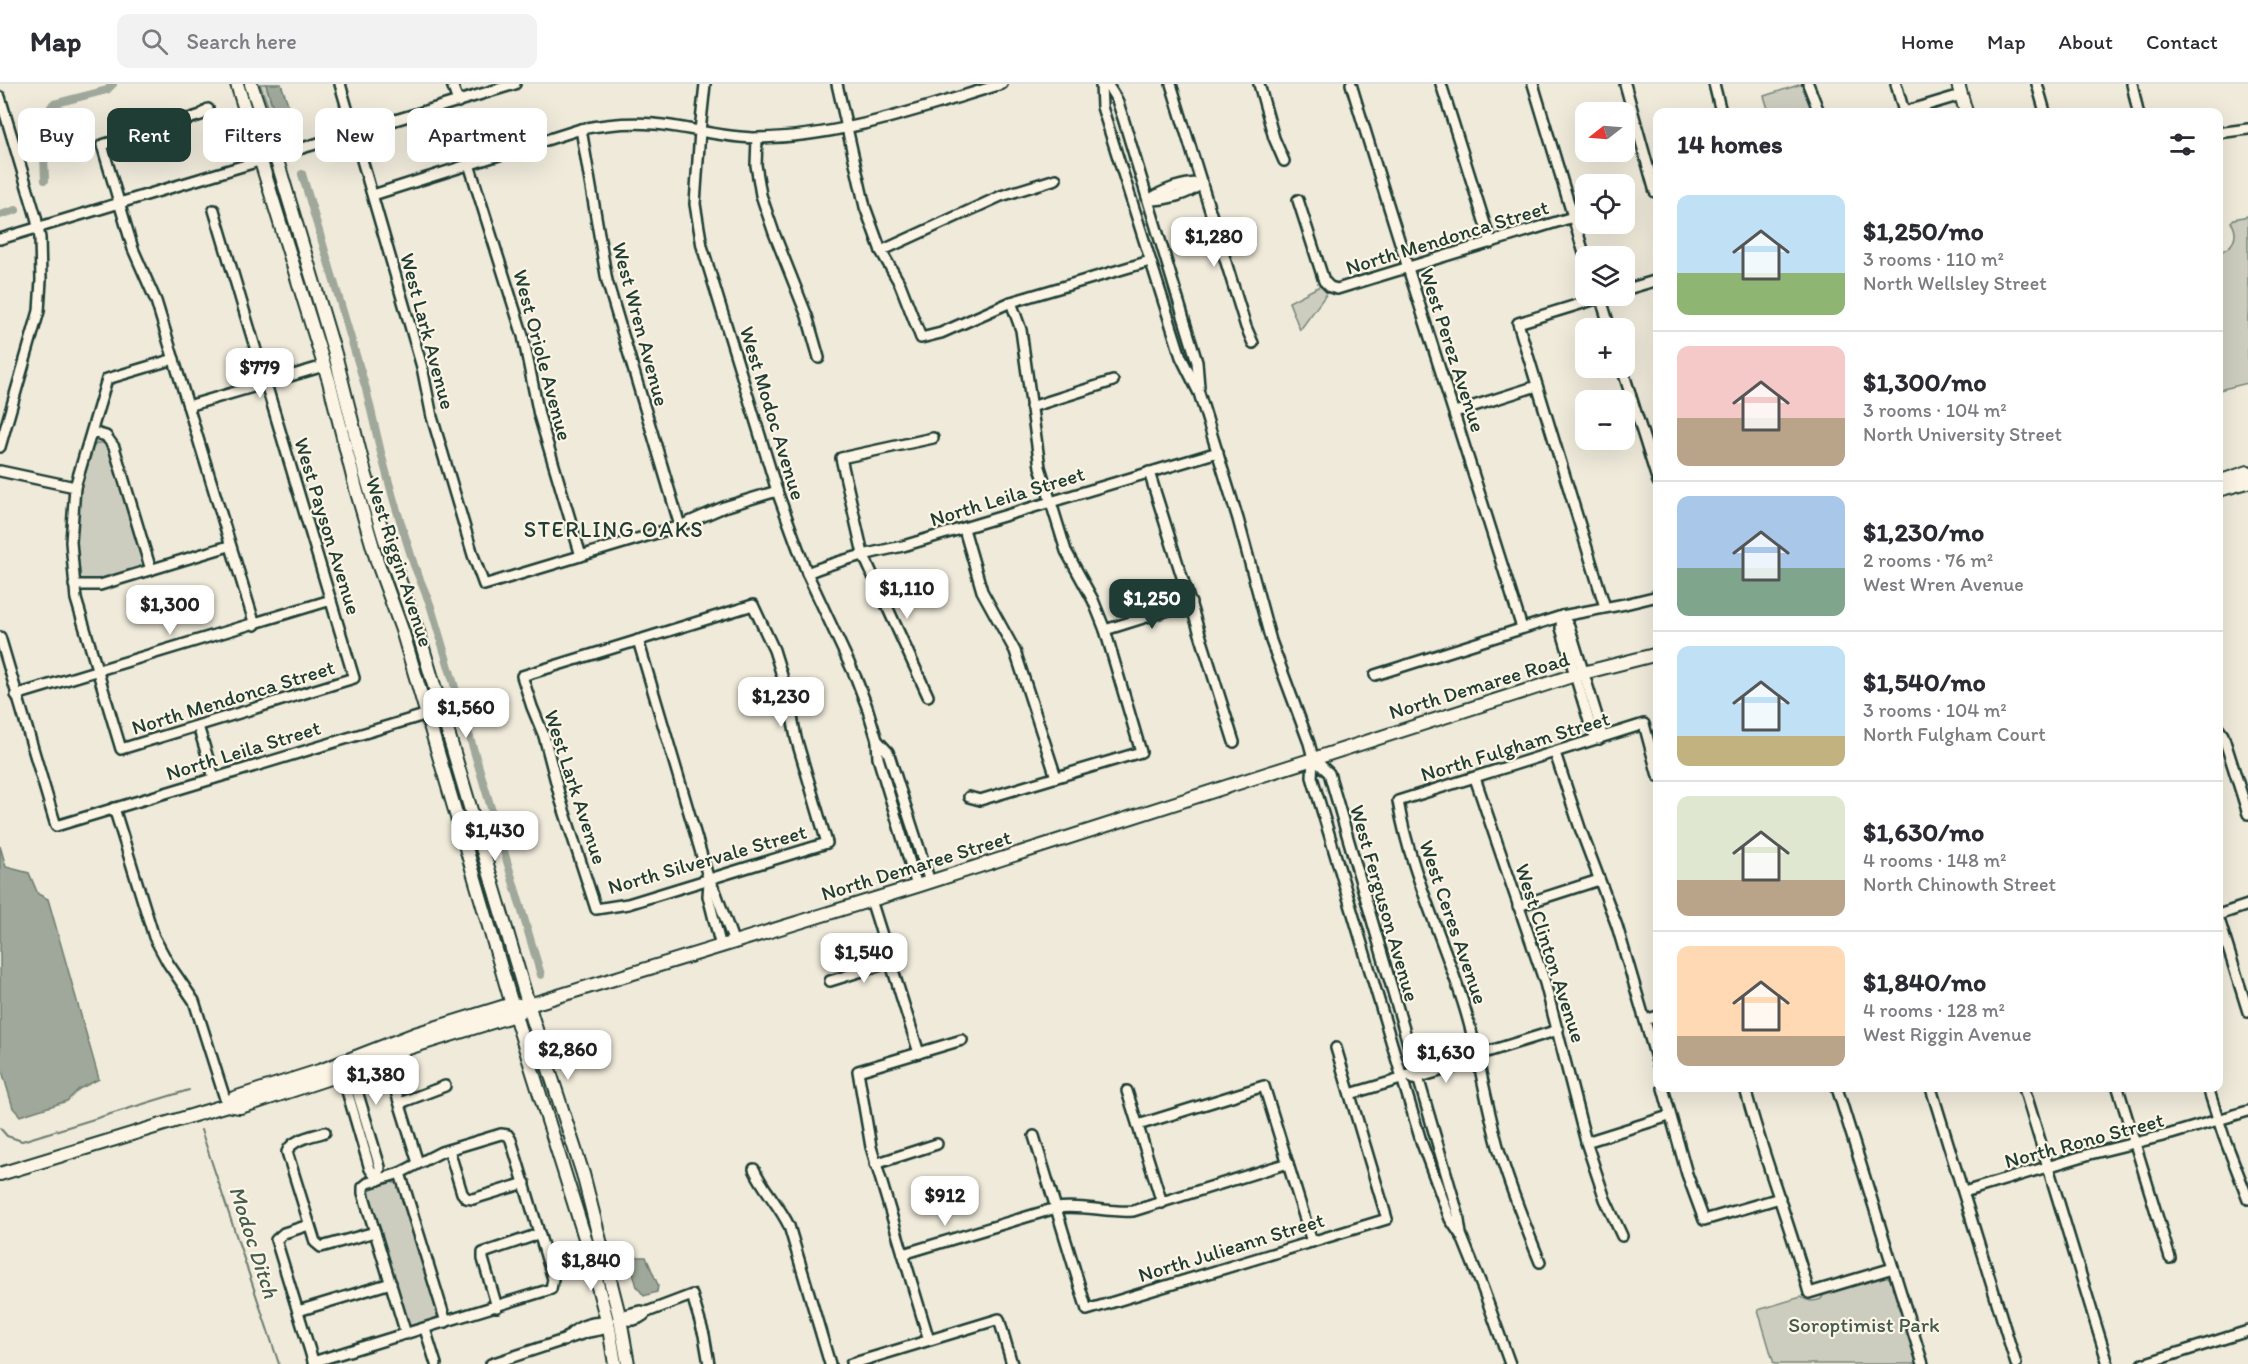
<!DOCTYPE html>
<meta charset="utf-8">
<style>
:root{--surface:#fff;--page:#f2f2f3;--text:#2b2b33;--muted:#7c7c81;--line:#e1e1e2;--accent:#1f3d34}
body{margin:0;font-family:Itim,sans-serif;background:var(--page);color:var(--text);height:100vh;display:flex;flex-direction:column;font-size:22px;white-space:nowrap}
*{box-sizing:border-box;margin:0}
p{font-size:20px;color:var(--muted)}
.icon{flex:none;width:33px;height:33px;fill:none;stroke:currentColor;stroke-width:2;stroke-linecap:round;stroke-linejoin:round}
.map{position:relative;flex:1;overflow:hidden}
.sheet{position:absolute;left:1653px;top:24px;width:570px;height:984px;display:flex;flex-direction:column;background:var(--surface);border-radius:12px;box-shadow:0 6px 24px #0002}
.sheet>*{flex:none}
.banner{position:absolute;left:18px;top:24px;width:570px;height:54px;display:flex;gap:12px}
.needle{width:39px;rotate:253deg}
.fabs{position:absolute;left:1575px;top:18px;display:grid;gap:12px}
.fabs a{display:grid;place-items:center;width:60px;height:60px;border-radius:12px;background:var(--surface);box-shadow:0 6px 24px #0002;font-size:30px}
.price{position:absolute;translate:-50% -51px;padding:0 14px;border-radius:12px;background:#fff;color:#222;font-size:20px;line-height:39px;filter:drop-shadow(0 2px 3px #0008)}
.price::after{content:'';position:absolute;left:50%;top:36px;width:18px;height:14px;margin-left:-9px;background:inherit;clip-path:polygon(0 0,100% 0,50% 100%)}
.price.on{background:var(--accent);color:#fff}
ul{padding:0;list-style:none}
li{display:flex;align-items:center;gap:18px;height:150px;padding:0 24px}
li+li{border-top:2px solid var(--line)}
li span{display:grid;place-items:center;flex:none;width:168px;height:120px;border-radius:12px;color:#555}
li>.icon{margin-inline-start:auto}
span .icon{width:72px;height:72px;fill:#fffc;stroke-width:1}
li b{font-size:26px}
h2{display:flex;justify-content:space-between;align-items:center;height:72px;padding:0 24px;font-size:26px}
.tag{padding:0 21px;border-radius:12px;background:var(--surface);box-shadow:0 6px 24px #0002;font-size:21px;line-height:54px}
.tag.on{background:var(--accent);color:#fff}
header{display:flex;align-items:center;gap:36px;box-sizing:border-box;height:84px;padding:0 30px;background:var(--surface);border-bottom:2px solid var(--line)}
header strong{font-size:28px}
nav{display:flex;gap:33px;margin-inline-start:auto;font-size:21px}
.search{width:420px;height:54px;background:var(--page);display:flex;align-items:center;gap:15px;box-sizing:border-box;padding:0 21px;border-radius:12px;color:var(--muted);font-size:22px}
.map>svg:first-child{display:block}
.green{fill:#cccdbf;stroke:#76857a;stroke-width:1.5}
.water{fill:#9fa89a;stroke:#6c7d71;stroke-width:1.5}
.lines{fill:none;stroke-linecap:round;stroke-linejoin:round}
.stream{stroke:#6c7d71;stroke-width:2}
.canal{stroke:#9fa89a;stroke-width:8}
.minor-casing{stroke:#1f3d34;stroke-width:14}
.major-casing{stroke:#1f3d34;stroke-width:16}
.minor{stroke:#fcf5e5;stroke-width:9}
.major{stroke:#fcf5e5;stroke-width:12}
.labels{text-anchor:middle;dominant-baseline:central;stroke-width:4.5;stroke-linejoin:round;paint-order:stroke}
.street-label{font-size:21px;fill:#1f3d34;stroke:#fcf5e5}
.park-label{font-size:21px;fill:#425a50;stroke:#fcf5e5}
.neighbourhood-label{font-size:22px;letter-spacing:1.5px;fill:#1f3d34;stroke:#fcf5e5}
.water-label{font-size:22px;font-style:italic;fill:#455d53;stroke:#fcf5e5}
</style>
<header>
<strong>Map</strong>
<div class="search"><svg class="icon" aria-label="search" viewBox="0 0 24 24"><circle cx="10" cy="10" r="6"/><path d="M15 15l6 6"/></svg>Search here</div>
<nav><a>Home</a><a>Map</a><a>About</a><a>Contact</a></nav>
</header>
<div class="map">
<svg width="2248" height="1280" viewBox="0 0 2248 1280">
<rect width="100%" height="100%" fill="#efeada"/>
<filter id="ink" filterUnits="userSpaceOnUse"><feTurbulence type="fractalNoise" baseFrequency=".0167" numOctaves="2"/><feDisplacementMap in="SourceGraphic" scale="12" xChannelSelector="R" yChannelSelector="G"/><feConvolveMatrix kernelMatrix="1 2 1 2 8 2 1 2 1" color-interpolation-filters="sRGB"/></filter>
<g filter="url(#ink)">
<g class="green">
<path d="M260,0H266L279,44L289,51L298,48L299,53L284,56L279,53Z"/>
<path d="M1802,0L1813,28H1769L1764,12Z"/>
<path d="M2248,132V299L2219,306V168C2233,164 2240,152 2231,138L2234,135Z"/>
<path d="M1320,202L1328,208L1300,246L1289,218Z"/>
<path d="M98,359H103L110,363L145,477L141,486L84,499L77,493L76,489C76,466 76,368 98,359Z"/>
<path d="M391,1098L398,1100L438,1230L435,1237L412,1243L409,1241L368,1110L372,1104Z"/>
<path d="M1886,1192L1892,1196L1918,1280H1774L1758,1226L1801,1213C1808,1218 1813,1218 1821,1215L1824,1210Z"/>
</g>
<g class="water">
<path d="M266,0H281L298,48L289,51L279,44Z"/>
<path d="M0,762L6,783L29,789L38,810L48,815L99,995L79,1005L67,1017L20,1032L13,1024L0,980Z"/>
<path d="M637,1173H646L658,1201L657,1208L644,1212L637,1203L630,1178L631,1175Z"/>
</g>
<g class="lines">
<g class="stream">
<path d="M0,1044L7,1052L22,1057L189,1006"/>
<path d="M201,1046L279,1280"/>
</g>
<g class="canal">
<path d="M302,90L366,305L382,373L394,417L414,481L430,520L541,891"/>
<path d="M45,96L44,71L38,42L53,20L107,6L113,0"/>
<path d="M0,131L16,126"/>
</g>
<g class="minor-casing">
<g id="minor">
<path d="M340,0L422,283L432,333L473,471L484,501L680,442L724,423L777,407"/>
<path d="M452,0L458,18"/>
<path d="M705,0L700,47L695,120L702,162L777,407L807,489L856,594L867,623L877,656L878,674L917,802"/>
<path d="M837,0L865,123L881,167L900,200L921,254L941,249L1011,218L1150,177"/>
<path d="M1101,0L1102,23L1181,273L1199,309L1238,435L1271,557L1309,659L1313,674L1312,693L1421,1057L1450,1135L1462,1153L1483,1205L1510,1280"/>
<path d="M1107,0L1117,16L1123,34L1197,278L1199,303"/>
<path d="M1171,0L1246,243L1253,259"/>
<path d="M1259,0L1274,54L1284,77"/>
<path d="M1351,0C1406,182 1465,362 1522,544"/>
<path d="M1441,0L1491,159"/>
<path d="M1533,0L1586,176"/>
<path d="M1625,0L1655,108L1658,107"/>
<path d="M1714,0L1721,28"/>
<path d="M1808,0L1819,28"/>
<path d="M1896,0L1904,28"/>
<path d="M2037,0L2045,28"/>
<path d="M2132,0L2138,28"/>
<path d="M0,13L36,133L40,154L41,196L39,227L0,363"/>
<path d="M208,25L201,31L102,61L133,165L156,217L255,541"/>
<path d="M1904,28L1961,11"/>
<path d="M581,45L607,197L680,442"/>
<path d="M2218,49L2248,45"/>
<path d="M757,54L756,81L761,111L774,149L807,232L819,274"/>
<path d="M469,80L523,252L539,331L581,472"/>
<path d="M373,111L581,45C606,40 629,38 654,40C689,43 722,54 758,54C843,53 921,24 1002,0"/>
<path d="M1149,116C1166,116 1188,111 1202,99"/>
<path d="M1149,116C1163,106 1184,98 1202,99"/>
<path d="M1298,116L1324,197L1330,203L1337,205L1573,133"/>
<path d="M0,155L515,0"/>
<path d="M881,167L1001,112L1056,95"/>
<path d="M1624,206L1658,196"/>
<path d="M1600,212L1610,244"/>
<path d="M174,275L107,295L75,403L71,458L76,515L121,665L354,594L214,126"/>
<path d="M1622,284L1658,398"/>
<path d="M188,322L324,282"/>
<path d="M1031,323L1113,297"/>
<path d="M1455,328L1537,302"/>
<path d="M92,348L106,352L114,363L151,486"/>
<path d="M0,387L75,403"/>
<path d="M1149,388L1234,658"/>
<path d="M964,445L982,507L1015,567L1056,693"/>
<path d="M807,489C839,476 870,469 903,462L1218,368"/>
<path d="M74,501H100L229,462"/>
<path d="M753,521L774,566L788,611L796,654L827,759L628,820L596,825L561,717L544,652L532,623L522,592Z"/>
<path d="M1605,523L1518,239L1606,212"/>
<path d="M1562,532L1569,542L1601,645L1599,655"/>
<path d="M1562,532L1561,544L1575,591L1592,647L1599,655"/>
<path d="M1105,546L1191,519"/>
<path d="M0,553L56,742L441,626"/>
<path d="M638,556L709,796L716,809L734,859"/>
<path d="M1375,591L1562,532L1625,520L1658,512"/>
<path d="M16,611L331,516"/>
<path d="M928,612L863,470L841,374L933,354"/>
<path d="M198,642L214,694"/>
<path d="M2218,644L2223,651L2248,730"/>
<path d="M877,656L888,668L930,798"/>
<path d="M1555,669L1580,744L1617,842L1658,981"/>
<path d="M1313,674L1329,689L1458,1130L1461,1150"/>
<path d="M1475,694L1545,899L1586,1058L1605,1115L1622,1152"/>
<path d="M969,713L980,716L1141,668L1105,546L1093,516L1066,467L1040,383L1021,246L1011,218"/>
<path d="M114,724L154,853L168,879L194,917L227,1021"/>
<path d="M709,798L708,812L721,863"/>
<path d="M871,816L919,969"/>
<path d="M1518,822L1599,796"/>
<path d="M2218,831L2248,821"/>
<path d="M2218,832L2248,928"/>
<path d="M830,897L891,878"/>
<path d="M1645,936L1658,932"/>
<path d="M351,987L380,1083L378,1096"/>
<path d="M342,990L370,1085L378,1096"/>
<path d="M392,995L418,1079"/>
<path d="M1413,995L1471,978L1477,971"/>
<path d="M1663,1004L1687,1090L1704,1136L1780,1114"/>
<path d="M1745,1004C1763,1073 1790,1140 1809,1209L1893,1184"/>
<path d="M1837,1004L1923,1280"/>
<path d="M1931,1004L2016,1280"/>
<path d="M2024,1004L2108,1280"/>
<path d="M2118,1004L2170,1174"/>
<path d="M2208,1004L2224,1053L2248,1115"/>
<path d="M1127,1007L1162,1119"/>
<path d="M1350,1010L1401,995L1415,986L1468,970L1477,971L1558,946"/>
<path d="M400,1019L445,1002"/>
<path d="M1138,1041L1264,1002L1312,1158"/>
<path d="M325,1048C314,1052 291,1055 287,1068L315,1158L321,1163L375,1148"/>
<path d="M1034,1052L1087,1226L1387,1135L1336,964"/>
<path d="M1586,1058L1669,1032"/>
<path d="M449,1066L462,1109L466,1114L473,1115L525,1099"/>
<path d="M875,1080L937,1060"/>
<path d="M754,1085C763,1105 779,1121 789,1142L830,1280"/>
<path d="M400,1089L446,1238"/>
<path d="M1964,1108L2090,1070L2171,1050L2248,1027"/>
<path d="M309,1141L284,1149L276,1156L314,1280"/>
<path d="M903,1170L1056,1124C1082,1120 1107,1129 1133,1127L1288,1079"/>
<path d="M1540,1178C1525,1141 1510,1104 1499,1066C1486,1020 1479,971 1465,925C1444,855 1410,789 1398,717L1644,640L1658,692"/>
<path d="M497,1223L483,1175V1169L539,1150"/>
<path d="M298,1227L391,1199"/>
<path d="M620,1232L640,1227L647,1228L692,1211L704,1251L709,1280"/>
<path d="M620,1235C631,1238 640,1236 647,1228"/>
<path d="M425,1245L436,1280"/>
<path d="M929,1256L871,1063L858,987L962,956"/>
<path d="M564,1257C576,1242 588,1238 607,1238"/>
<path d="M313,1278L551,1205L553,1195L511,1056L508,1051L501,1050L441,1068L400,1089L368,1099L363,1103V1109L406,1250"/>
<path d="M491,1280L588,1248L609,1244"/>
<path d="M851,1280L999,1235L1012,1280"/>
<path d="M2143,1280L2248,1247"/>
</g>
</g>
<g class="major-casing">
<g id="major">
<path d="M237,0L329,297L356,405L377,477L402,546L518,941L585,1154L609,1244L615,1280"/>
<path d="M251,0L280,86L335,270L364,385L385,456L420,554L533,936L583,1090L620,1235L628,1280"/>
<path d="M1958,0L1966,28"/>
<path d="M2218,398L2248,388"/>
<path d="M2218,406L2248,398"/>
<path d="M227,1021L234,1014L322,986L415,950L512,920L519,921"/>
<path d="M0,1090L227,1021L240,1023L260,1017L342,990L408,964L515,931L529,921L917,802L1575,591L1658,570"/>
</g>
</g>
<use href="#minor" class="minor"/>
<use href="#major" class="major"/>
</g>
</g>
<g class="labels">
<g class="street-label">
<text transform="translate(1447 153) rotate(-17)">North Mendonca Street</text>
<text transform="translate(641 240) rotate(75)">West Wren Avenue</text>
<text transform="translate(428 247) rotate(75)">West Lark Avenue</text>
<text transform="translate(1453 266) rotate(72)">West Perez Avenue</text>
<text transform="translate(543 271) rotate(75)">West Oriole Avenue</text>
<text transform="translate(773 329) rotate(73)">West Modoc Avenue</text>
<text transform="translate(1007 412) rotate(-17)">North Leila Street</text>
<text transform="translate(328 442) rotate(73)">West Payson Avenue</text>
<text transform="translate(400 478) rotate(72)">West Riggin Avenue</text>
<text transform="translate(1479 601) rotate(-17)">North Demaree Road</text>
<text transform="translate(233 613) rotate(-17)">North Mendonca Street</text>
<text transform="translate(1515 662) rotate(-17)">North Fulgham Street</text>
<text transform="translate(243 666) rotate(-17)">North Leila Street</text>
<text transform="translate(576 703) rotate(72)">West Lark Avenue</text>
<text transform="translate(707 775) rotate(-16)">North Silvervale Street</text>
<text transform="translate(916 781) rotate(-17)">North Demaree Street</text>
<text transform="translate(1385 819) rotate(74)">West Ferguson Avenue</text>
<text transform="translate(1454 838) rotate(71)">West Ceres Avenue</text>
<text transform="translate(1551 869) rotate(72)">West Clinton Avenue</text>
<text transform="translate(2084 1056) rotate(-15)">North Rono Street</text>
<text transform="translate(1231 1163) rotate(-17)">North Julieann Street</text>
</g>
<g class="park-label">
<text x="1864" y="1240">Soroptimist Park</text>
</g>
<g class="neighbourhood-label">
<text x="614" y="445">STERLING OAKS</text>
</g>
<g class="water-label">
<text transform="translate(254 1158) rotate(72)">Modoc Ditch</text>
</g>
</g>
</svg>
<div class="fabs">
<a><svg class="needle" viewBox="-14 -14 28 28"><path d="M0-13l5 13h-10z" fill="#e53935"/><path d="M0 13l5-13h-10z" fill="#7c7c81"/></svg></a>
<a><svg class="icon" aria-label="locate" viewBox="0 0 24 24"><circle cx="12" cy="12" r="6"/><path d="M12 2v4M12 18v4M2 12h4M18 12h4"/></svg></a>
<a><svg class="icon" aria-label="layers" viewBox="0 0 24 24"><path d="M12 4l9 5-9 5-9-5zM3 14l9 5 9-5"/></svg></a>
<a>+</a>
<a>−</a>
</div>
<b class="price" style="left:1214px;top:184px">$1,280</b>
<b class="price" style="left:260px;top:315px">$779</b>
<b class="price" style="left:907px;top:536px">$1,110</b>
<b class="price on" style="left:1152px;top:546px">$1,250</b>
<b class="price" style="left:170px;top:552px">$1,300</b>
<b class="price" style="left:781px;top:644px">$1,230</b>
<b class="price" style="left:466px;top:655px">$1,560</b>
<b class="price" style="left:495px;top:778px">$1,430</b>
<b class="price" style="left:864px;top:900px">$1,540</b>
<b class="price" style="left:568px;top:997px">$2,860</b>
<b class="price" style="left:1446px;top:1000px">$1,630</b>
<b class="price" style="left:376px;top:1022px">$1,380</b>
<b class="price" style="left:945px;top:1143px">$912</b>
<b class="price" style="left:591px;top:1208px">$1,840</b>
<div class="banner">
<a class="tag">Buy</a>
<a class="tag on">Rent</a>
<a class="tag">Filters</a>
<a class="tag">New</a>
<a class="tag">Apartment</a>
</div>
<section class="sheet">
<h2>14 homes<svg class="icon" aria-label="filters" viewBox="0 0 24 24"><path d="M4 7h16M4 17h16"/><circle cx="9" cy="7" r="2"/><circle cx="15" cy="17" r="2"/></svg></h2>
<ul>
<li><span style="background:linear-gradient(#bfe0f5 65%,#8fb573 0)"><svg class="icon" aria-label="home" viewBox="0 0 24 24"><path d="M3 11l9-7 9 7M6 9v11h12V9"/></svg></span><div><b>$1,250/mo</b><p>3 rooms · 110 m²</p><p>North Wellsley Street</p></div></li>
<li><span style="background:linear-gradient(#f6c9c9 60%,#b9a48a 0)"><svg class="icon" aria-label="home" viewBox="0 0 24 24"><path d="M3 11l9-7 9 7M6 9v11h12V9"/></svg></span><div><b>$1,300/mo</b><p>3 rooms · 104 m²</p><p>North University Street</p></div></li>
<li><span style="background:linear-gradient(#a9c7e8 60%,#7fa58c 0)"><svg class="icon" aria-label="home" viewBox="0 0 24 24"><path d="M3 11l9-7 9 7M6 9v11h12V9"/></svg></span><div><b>$1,230/mo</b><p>2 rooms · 76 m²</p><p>West Wren Avenue</p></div></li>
<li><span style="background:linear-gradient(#bfe0f5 75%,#c2b280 0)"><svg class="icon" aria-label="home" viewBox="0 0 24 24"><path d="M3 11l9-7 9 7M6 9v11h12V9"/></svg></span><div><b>$1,540/mo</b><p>3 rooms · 104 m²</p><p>North Fulgham Court</p></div></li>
<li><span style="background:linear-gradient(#dfe7d0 70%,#b9a48a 0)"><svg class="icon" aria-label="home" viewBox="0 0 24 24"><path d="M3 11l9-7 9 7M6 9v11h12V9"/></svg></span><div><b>$1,630/mo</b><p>4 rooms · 148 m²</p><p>North Chinowth Street</p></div></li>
<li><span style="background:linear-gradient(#ffd9b3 75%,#b9a48a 0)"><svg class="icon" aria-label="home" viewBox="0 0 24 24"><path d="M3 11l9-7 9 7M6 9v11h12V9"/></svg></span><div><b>$1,840/mo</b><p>4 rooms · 128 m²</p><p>West Riggin Avenue</p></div></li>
</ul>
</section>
</div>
